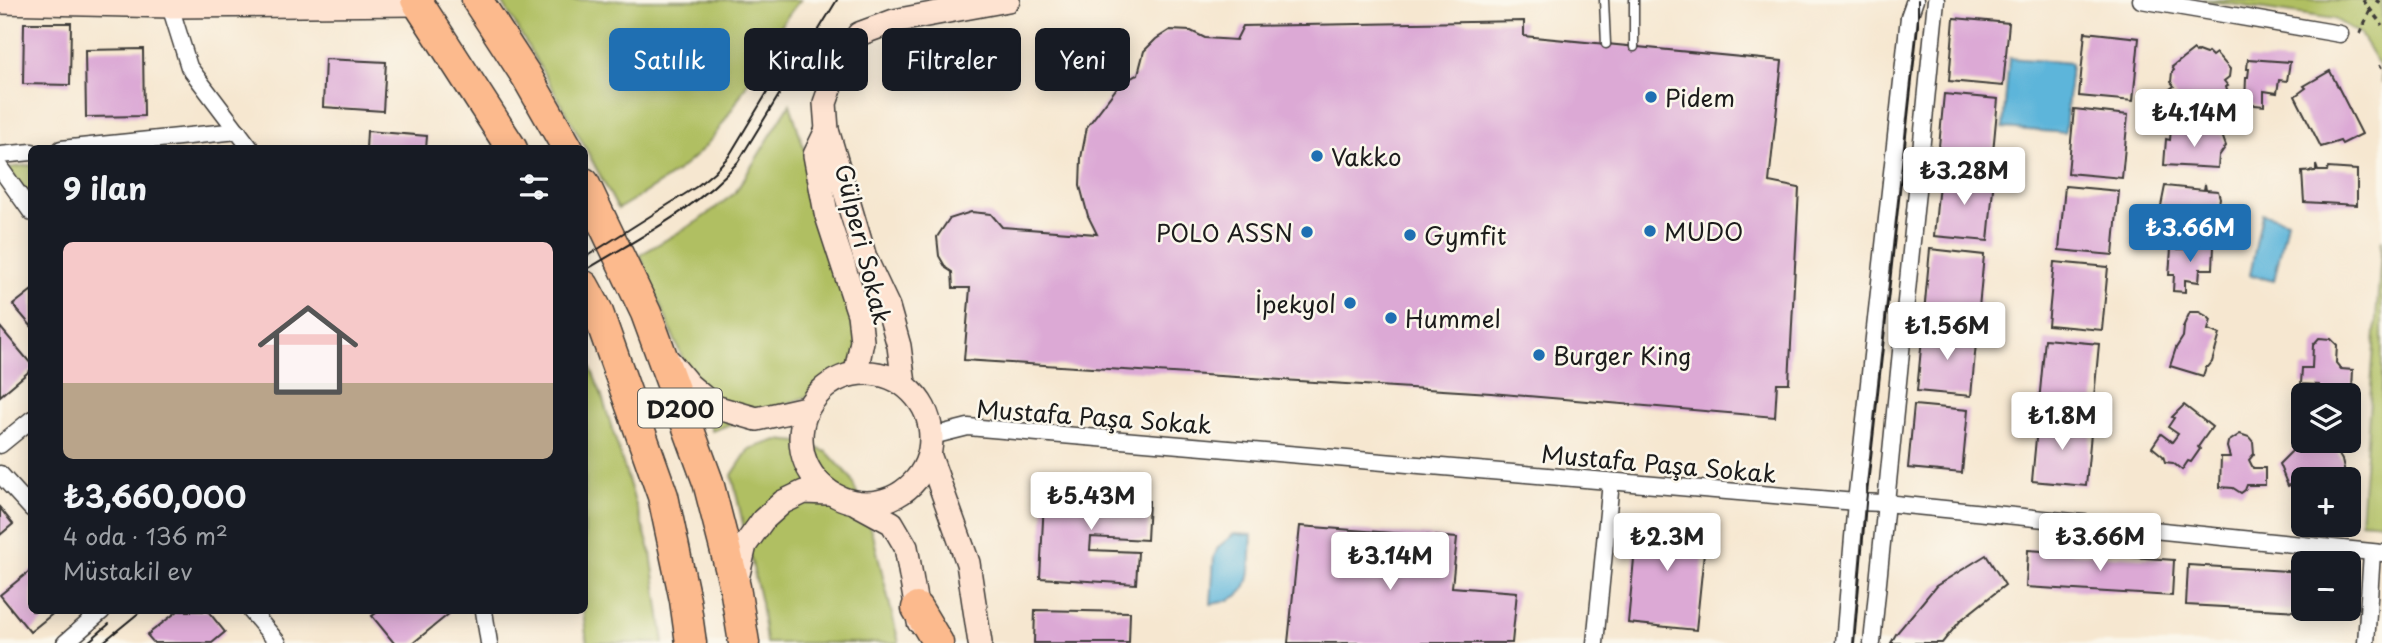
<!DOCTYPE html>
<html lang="tr">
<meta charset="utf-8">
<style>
:root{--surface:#171b24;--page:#20242c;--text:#f1f3f6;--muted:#9ea1a6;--accent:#1f6fb2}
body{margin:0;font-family:"Playpen Sans",sans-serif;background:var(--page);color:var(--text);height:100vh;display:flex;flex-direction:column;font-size:26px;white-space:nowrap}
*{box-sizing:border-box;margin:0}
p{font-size:23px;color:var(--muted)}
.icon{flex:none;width:38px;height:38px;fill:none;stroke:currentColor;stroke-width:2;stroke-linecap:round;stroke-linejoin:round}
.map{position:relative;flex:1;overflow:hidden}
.panel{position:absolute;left:28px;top:145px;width:560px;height:469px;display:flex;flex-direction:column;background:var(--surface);border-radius:10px;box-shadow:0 4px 18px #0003}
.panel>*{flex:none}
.guide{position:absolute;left:609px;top:28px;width:665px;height:63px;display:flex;gap:14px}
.controls{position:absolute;left:2291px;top:383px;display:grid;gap:14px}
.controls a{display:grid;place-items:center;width:70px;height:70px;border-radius:10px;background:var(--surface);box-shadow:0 4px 18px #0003;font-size:35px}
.price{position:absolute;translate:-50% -60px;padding:0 16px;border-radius:7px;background:#fff;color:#222;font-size:23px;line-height:46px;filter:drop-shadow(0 2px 4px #0008)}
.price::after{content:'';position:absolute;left:50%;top:42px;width:21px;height:16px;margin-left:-10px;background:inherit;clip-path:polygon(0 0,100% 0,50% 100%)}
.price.selected{background:var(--accent);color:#fff}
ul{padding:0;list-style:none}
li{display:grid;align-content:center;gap:14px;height:371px;padding:0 35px}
li span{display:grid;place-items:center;height:217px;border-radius:10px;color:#555}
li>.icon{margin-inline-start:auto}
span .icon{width:126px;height:126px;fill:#fffc;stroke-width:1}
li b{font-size:30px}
h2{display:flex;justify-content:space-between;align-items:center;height:84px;padding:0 35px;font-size:30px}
.chip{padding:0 24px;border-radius:10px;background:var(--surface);box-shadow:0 4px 18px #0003;font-size:24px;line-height:63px}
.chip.selected{background:var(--accent);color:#fff}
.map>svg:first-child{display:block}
.green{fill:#b0bf62;stroke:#666e3f;stroke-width:2}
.water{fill:#5db5da;stroke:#3c687b;stroke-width:2}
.building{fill:#dca9d5}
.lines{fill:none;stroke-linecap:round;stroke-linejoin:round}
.lane-casing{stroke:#3d3a37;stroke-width:11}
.street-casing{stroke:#3d3a37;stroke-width:19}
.secondary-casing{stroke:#3d3a37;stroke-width:26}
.highway-casing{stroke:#3d3a37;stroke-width:33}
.path{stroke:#3d3a37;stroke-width:3.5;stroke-dasharray:5 5;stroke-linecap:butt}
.lane{stroke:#fff;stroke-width:8}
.street{stroke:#fff;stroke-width:16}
.secondary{stroke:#fee3d1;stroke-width:23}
.highway{stroke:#fcba8d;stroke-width:30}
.tram{stroke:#1c1c1c;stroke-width:2}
.poi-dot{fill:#1f6fb2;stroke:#fbf7ec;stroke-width:2.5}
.labels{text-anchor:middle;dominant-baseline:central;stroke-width:5;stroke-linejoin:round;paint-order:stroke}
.shield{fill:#fbf7ec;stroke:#5f5e5a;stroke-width:2}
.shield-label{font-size:23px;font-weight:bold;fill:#1c1c1c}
.poi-label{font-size:24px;fill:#1c1c1c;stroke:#fbf7ec;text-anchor:start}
.street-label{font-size:24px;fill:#1c1c1c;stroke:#fbf7ec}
</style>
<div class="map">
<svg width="2382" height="643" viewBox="0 0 2382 643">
<rect width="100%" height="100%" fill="#fbf7ec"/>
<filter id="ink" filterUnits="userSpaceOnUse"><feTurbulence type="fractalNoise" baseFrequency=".0143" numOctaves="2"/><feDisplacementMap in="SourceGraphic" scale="14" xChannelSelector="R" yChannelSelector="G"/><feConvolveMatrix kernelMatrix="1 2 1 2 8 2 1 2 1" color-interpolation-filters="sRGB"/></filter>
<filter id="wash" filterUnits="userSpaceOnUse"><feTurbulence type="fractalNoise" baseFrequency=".00686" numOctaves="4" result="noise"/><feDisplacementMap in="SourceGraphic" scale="28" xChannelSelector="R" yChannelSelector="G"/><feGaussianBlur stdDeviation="1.57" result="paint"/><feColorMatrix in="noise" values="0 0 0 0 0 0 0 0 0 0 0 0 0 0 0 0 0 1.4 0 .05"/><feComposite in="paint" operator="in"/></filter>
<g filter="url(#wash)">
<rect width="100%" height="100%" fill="#f6e7d0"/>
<g class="green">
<path d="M501,0H800C765,41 746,95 713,137C688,169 652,188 618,209L565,110Z"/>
<path d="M2202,0H2382V83L2380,67L2360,34L2334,19Z"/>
<path d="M790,104L865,341L864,369L833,387L712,431L640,255L698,221L735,193Z"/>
<path d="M31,165V200L8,168Z"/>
<path d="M2382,239V523L2361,521Z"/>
<path d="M585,354L601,393L651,553L664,643H587L583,611H584Z"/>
<path d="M777,440L799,442L827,452L851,478L874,539L899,643H766L761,603L732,475L749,449Z"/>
</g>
<g class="water">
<path d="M2009,58L2071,63L2065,133L2003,128Z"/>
<path d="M2262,213L2287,221L2274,281L2250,275Z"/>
<path d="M1234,534L1252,535C1249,573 1257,599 1211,604L1214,557L1218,547Z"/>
</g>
<g id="blocks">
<g class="building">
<path d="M1954,18L2009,23L2003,86L1949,81Z"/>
<path d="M1524,21V36L1782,61L1769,182L1799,188L1789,383H1777L1775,417L1491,393L964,360L970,288H953L952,272L946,268L939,256L937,237L949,219L971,212L991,214L1002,227L1097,234L1088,216L1080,186L1081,158L1087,127L1119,85L1138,74L1144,51L1156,39L1170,30L1191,31L1205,38L1236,40L1243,26Z"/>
<path d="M24,23H71L70,85L23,84Z"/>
<path d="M2085,32L2139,38L2133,101L2079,96Z"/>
<path d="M143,49L144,116L86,117L85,50Z"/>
<path d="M2194,50L2196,53L2198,51L2206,54L2208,52L2212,56L2216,53L2230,69L2229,77L2224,81L2228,86L2226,87L2228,94L2208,111L2195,103L2190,108H2182L2170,89L2174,86L2171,82L2172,72L2174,70L2172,67Z"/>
<path d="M325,59L386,62L383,111L323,107Z"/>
<path d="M2248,59L2290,62L2287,81L2279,80L2277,93L2264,91V106L2245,104L2246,77H2248L2249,69H2247Z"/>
<path d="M2330,71L2362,134L2342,144L2340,141L2321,147L2295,96L2306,88L2304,86Z"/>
<path d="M1944,94L1998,99L1992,163L1938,157Z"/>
<path d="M2074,109L2128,115L2122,178L2068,173Z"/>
<path d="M2182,128L2222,135L2226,146L2219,156L2218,168L2164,165L2166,139L2170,140L2171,129Z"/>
<path d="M367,131L427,136L426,149H366Z"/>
<path d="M2316,165L2318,171H2327L2328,168L2357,170V205L2304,202L2302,172L2316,171Z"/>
<path d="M1940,173L1994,178L1988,241L1934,236Z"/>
<path d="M2205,184L2206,190L2218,191L2220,198L2217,214L2203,213L2201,224L2162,223L2161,206L2165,186L2204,190Z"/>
<path d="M2065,186L2119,191L2113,255L2059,250Z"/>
<path d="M2190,244L2214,246L2213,269H2200L2199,282L2185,280V292L2173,291L2174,275H2169L2171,249H2189Z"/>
<path d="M1930,249L1984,255L1978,318L1924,313Z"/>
<path d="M2054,262L2108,267L2102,330L2048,325Z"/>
<path d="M32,290V327L13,305Z"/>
<path d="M2190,312H2199L2208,317L2211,320L2208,330L2220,334L2212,362L2208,367H2206L2203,376L2170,366L2176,348L2183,337L2184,327H2183Z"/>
<path d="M0,327L32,365V369L0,396Z"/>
<path d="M1923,327L1977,333L1971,396L1917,391Z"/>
<path d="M2319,338L2331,339L2337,345L2336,363L2341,369L2353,370L2351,410H2348V396H2327V393H2319V385L2301,384L2302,368H2312L2313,345Z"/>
<path d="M2045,339L2099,344L2093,408L2039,402Z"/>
<path d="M1914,405L1968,410L1962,473L1908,468Z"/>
<path d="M2184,405L2212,427L2198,447L2200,449L2191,462L2188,461L2182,470L2173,463L2165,462L2163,456L2152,447L2161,434L2172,442L2178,434L2168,427L2174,418L2172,417Z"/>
<path d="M2038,417L2092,423L2086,486L2032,481Z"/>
<path d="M2240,434L2249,437L2253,442L2254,454L2249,460L2253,468H2265V485H2247L2245,490L2241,493L2233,488L2220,487L2221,457H2230L2227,447L2228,442Z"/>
<path d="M2306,441H2331L2342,460L2345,474L2331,480H2319L2317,474L2288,486L2279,464L2298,445Z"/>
<path d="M1045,482L1141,488L1140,501H1149L1147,540L1091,537L1090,550L1138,552L1136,584L1040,578Z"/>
<path d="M0,508L13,524L0,535Z"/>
<path d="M1638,516L1707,523L1696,630L1628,623Z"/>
<path d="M1300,526L1457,538L1452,587L1517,592L1512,643H1288Z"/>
<path d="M2028,550L2174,560L2172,596L2026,587Z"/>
<path d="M1986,555L2005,585L1961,620L1942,643H1891L1896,634L1936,586Z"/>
<path d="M2188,565L2303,572V609H2336V613L2186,605Z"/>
<path d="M32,569V611H56L30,632L0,595Z"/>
<path d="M1035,610L1130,612L1129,643H1034Z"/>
<path d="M178,611H208L225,632L212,643H154L147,635Z"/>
<path d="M379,611H449L450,613L413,643H394L372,616Z"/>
</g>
</g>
</g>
<g filter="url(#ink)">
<use href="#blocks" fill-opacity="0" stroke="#3d3a37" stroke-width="2"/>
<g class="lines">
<g class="lane-casing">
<g id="lane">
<path d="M1604,0L1606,44"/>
<path d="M1634,47V0"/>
</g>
</g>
<g class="street-casing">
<g id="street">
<path d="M2141,0L2340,34"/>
<path d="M170,6L189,67L251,149"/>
<path d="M61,149L238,131"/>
<path d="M0,155L32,152"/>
<path d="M0,168L32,213"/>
<path d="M932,436L968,427L1856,502L1885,503L2382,553"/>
<path d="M0,445L32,419"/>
<path d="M0,474L32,509"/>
<path d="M251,611L278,643"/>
<path d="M484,611L489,643"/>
<path d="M65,643L102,611"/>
<path d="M1595,643L1611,482"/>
<path d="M1844,643L1856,502L1909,17L1915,0"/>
<path d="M1872,643L1936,0"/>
<path d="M2366,643L2372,553"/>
</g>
</g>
<g class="secondary-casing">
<g id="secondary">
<path d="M0,2L170,6L419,4"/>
<path d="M827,130L815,155L826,213L859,314L862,341L856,372"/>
<path d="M670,362L689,385L715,407L757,419L806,408"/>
<circle cx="866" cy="438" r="65"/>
<path d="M904,384L899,346L888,307L865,258L827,130L825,103L839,64L859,34L894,21L1008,0"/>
<path d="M930,457L968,563L980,643"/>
<path d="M857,504L892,523L906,547L919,622"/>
<path d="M735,587L745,545L763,520L783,502L804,492L828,493"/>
</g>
</g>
<g class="highway-casing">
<g id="highway">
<path d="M416,0L512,149"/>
<path d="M477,0L527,77L568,149"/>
<path d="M584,183L646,313L708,482L735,587L744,643"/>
<path d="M584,286L597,310L663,496L685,600L691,643"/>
<path d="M917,608L938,643"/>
</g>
</g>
<g class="path">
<path d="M2363,0L2382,25"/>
<path d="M2376,0L2382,5"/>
<path d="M2360,34L2370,11"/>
<path d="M2380,67L2382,66"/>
</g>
<use href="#lane" class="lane"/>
<use href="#street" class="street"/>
<use href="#secondary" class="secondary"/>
<use href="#highway" class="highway"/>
<g class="tram">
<path d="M584,258L696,187L714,172L729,156L780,71"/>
<path d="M584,271C638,238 696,210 738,162L837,0"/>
<path d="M87,643L109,624"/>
<path d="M102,643L141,611"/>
<path d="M1854,643L1866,503L1918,25V0"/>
</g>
</g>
</g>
<g class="poi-dot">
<circle cx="1651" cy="97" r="7"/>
<circle cx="1317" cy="156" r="7"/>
<circle cx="1650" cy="231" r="7"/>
<circle cx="1307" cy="232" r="7"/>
<circle cx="1410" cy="235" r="7"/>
<circle cx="1350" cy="303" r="7"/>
<circle cx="1391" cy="318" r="7"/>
<circle cx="1539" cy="355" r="7"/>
</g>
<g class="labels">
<rect class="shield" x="638" y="388.5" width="84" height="39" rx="5"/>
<g class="shield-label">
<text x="680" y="408">D200</text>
</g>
<g class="poi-label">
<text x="1665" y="97">Pidem</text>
<text x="1331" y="156">Vakko</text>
<text x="1664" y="231">MUDO</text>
<text x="1293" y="232" text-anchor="end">POLO ASSN</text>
<text x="1424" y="235">Gymfit</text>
<text x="1336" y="303" text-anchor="end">İpekyol</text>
<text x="1405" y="318">Hummel</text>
<text x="1553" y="355">Burger King</text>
</g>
<g class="street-label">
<text transform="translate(864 244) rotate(76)">Gülperi Sokak</text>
<text transform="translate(1094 416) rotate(4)">Mustafa Paşa Sokak</text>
<text transform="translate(1659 463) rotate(5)">Mustafa Paşa Sokak</text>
</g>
</g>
</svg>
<div class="controls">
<a><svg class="icon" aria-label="layers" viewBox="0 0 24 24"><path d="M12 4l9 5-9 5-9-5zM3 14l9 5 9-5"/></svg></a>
<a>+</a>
<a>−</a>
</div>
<b class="price" style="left:2194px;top:149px">₺4.14M</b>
<b class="price" style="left:1964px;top:207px">₺3.28M</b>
<b class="price selected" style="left:2190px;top:264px">₺3.66M</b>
<b class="price" style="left:1947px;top:362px">₺1.56M</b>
<b class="price" style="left:2062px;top:452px">₺1.8M</b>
<b class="price" style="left:1091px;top:532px">₺5.43M</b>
<b class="price" style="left:1667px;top:573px">₺2.3M</b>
<b class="price" style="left:2100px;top:573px">₺3.66M</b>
<b class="price" style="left:1390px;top:592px">₺3.14M</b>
<div class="guide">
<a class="chip selected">Satılık</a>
<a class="chip">Kiralık</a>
<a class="chip">Filtreler</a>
<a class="chip">Yeni</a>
</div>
<section class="panel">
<h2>9 ilan<svg class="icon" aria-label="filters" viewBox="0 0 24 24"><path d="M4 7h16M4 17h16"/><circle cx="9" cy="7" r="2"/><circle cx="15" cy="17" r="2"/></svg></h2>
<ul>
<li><span style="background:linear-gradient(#f6c9c9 65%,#b9a48a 0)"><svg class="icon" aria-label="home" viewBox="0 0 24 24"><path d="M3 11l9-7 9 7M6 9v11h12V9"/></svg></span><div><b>₺3,660,000</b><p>4 oda · 136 m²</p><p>Müstakil ev</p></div></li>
</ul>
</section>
</div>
